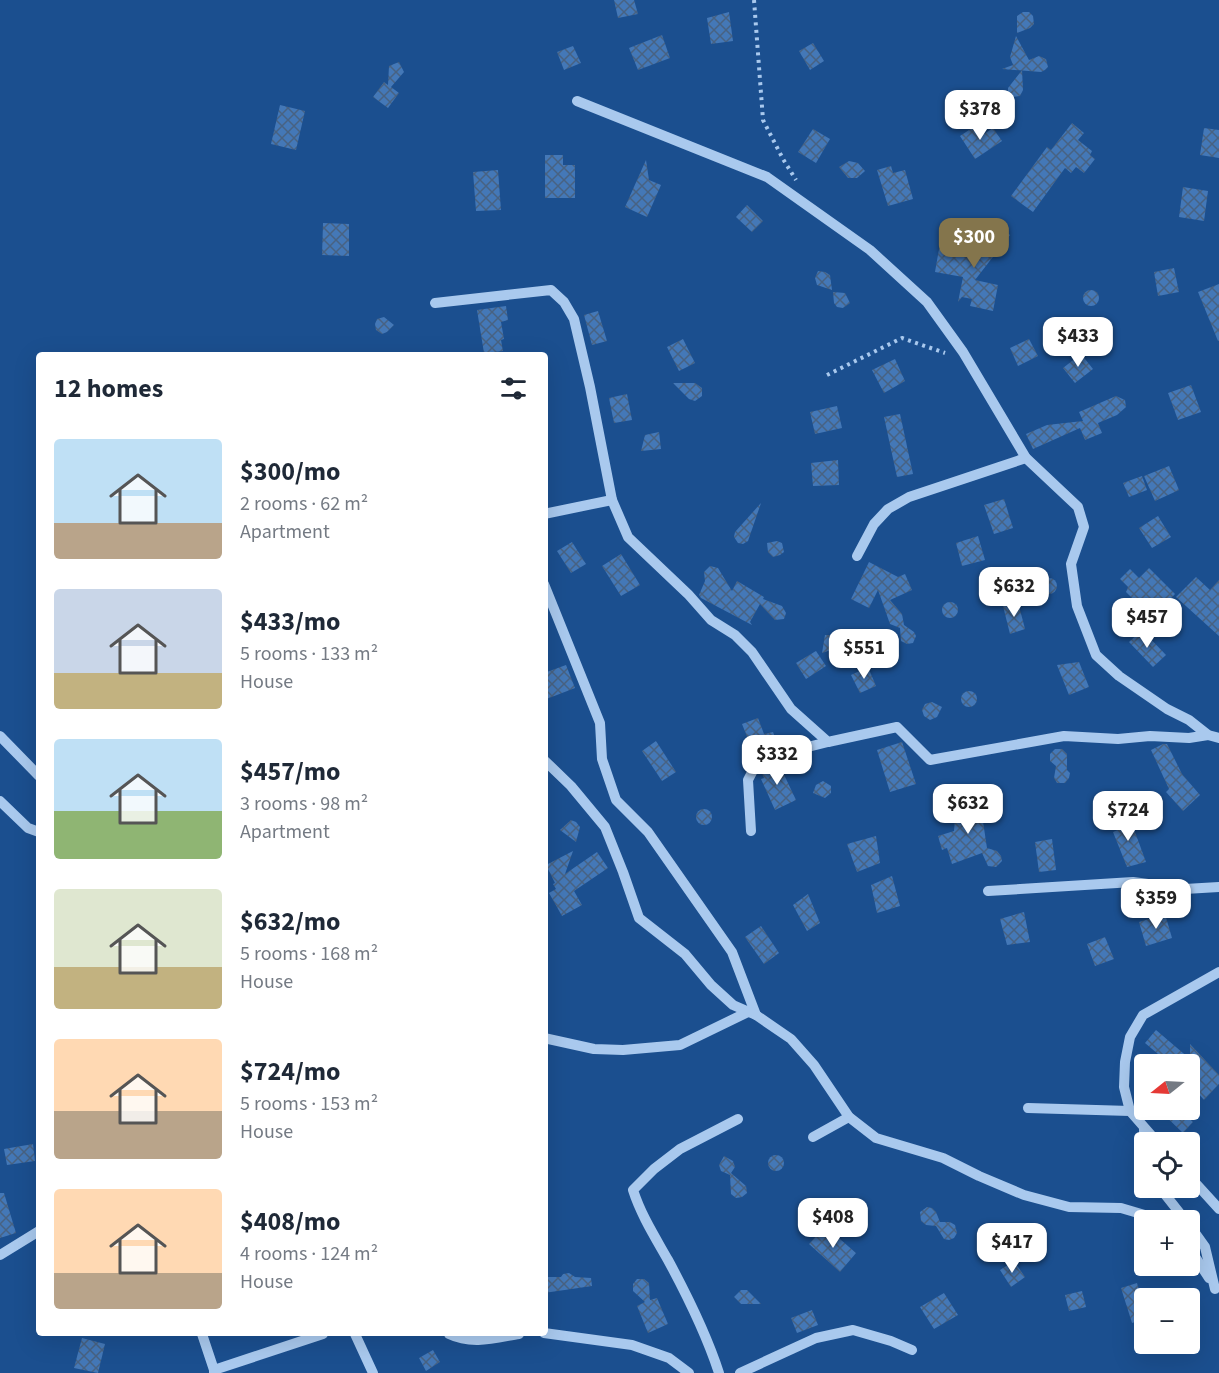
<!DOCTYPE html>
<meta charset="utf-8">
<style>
:root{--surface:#fff;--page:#f2f2f3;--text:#1f2937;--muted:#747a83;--accent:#84754c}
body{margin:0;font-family:"Source Sans 3",sans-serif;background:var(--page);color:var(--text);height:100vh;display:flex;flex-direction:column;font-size:22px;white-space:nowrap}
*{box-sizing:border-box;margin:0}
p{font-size:20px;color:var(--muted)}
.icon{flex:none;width:33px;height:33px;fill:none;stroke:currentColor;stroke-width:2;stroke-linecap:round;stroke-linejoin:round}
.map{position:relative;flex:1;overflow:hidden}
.panel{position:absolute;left:36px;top:352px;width:512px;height:984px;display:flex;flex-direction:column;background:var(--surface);border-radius:6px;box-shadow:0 6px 24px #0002}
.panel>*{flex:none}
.needle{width:39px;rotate:252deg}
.controls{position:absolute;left:1134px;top:1054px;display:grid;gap:12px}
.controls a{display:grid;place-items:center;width:66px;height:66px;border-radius:6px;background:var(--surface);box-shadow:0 6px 24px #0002;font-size:30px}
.price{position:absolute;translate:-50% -51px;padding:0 14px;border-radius:12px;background:#fff;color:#222;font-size:20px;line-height:39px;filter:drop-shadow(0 2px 3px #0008)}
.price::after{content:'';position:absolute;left:50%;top:36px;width:18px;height:14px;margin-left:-9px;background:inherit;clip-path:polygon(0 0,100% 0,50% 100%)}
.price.current{background:var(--accent);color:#fff}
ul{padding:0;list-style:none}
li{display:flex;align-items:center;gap:18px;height:150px;padding:0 18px}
li span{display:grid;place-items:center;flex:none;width:168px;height:120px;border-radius:6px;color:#555}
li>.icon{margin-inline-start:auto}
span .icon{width:72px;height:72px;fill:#fffc;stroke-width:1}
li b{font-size:26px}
h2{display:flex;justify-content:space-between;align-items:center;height:72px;padding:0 18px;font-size:26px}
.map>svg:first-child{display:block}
.building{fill:url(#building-cross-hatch)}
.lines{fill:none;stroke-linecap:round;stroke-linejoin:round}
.path{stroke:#a9c9ee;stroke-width:4;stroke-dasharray:3 4.5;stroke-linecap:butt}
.minor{stroke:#a9c9ee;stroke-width:10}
</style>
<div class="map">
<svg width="1219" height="1373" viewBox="0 0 1219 1373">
<defs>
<pattern id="building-cross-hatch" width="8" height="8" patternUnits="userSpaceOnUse" patternTransform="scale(1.5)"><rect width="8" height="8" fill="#4478b7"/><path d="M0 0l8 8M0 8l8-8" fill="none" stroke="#486282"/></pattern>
</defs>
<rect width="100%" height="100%" fill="#1b4f8f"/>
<g class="building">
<path d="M614,0H634L638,14L618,18Z"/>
<path d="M729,12L733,41L711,44L707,18Z"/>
<path d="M1023,12H1029L1033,16L1034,24L1030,28L1017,33V16Z"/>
<path d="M662,35L670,58L638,70L629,48Z"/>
<path d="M1016,36L1029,60L1039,56L1046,59L1048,67L1045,70L1041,72L1002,69L1013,65L1010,57Z"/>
<path d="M813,43L824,61L810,70L799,51Z"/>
<path d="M573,46L581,63L564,70L557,52Z"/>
<path d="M399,62L404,72L391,87L399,93L388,108L373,97L384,82L388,85L389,66Z"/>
<path d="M1022,70L1023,90L1020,96L1013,97L1008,92V88Z"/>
<path d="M280,105L305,111L296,150L271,144Z"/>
<path d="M1072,123L1084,133L1078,140L1092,151L1090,155L1095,159L1084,173L1076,167L1071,173L1065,168L1033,212L1011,196L1047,147L1051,150Z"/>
<path d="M978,124L984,134L993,128L1002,141L975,159L960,136Z"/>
<path d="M1204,128L1219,130V158L1200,155Z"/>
<path d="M813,129L830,139L816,163L798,152Z"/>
<path d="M545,155H563V165H575V198H545Z"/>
<path d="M646,160L649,180L661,185L647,217L625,207Z"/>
<path d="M849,161L858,163L865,171L857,178H848L839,167Z"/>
<path d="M891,166L893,173L905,170L913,199L888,206L877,170Z"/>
<path d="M498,170L501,210L476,211L473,172Z"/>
<path d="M1183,187L1208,191L1204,221L1179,217Z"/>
<path d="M747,205L763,221L752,232L736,217Z"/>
<path d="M323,223L349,224V256L322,255Z"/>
<path d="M996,224L1010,235L975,280L998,285L993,311L970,306L972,299L962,297L958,302L963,277L935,272L939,249L973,254Z"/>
<path d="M1174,268L1179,292L1158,296L1154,272Z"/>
<path d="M818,271L825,272L830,275L832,290L817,285L815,278Z"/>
<path d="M1219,284V341H1218L1198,292Z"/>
<circle cx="1091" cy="298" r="8"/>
<path d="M833,292L845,293L850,303L843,308L837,307L834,303Z"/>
<path d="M506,306L508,320L501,322L504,339L501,340L503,351L484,353L477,310Z"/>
<path d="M598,311L607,341L592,345L584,315Z"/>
<path d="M384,317L394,325L387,332L382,334L376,330L375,324L377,319Z"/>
<path d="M683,339L695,363L679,371L667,347Z"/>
<path d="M1029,339L1038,356L1018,366L1010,348Z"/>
<path d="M1081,354L1093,369L1075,383L1063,368Z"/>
<path d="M895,359L905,381L884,393L872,370Z"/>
<path d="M673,383H695L702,388V396L695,401L689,399Z"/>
<path d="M1191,385L1201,412L1178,420L1168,393Z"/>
<path d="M627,394L632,420L614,423L609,398Z"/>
<path d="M1116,396L1125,400L1126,407L1117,415L1098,423L1102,433L1085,440L1080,428L1033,449L1026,434L1047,425L1083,421L1079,412Z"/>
<path d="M837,406L842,428L815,434L810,412Z"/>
<path d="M900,414L913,474L897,477L884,417Z"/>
<path d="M659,432L661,449L641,451L645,435Z"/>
<path d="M838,460L839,485L813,486L811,463Z"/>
<path d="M1169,466L1179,490L1155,501L1144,476Z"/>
<path d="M1142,476L1147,490L1129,497L1123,483Z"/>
<path d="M1004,499L1013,528L994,534L984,505Z"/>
<path d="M761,503L748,541L743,544L738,543L734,537L735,532Z"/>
<path d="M1158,516L1171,537L1152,548L1139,528Z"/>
<path d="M978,536L985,560L962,566L956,543Z"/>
<path d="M777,541L782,543L784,552L780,555L773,557L768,552L767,543Z"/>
<path d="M572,542L586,564L571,573L557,551Z"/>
<path d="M621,554L640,585L621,596L602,566Z"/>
<path d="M869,562L898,577L905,574L912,590L890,600L902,614L904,625L914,632L916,636L913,643L907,644L901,641L900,628L890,624L878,590L869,608L851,599Z"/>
<path d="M710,566L718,568L732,591L737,581L764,597L763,599L782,606L786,613L784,619L775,620L760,604L750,622L752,625L701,598L699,595L705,581L704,572Z"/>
<path d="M1149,568L1175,594L1152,618L1126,592L1128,587L1120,579L1130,569L1139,578Z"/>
<path d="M1196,577L1210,590L1219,580V636L1176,597Z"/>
<circle cx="1049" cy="586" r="8"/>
<path d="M1018,602L1025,629L1010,634L1003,606Z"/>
<circle cx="950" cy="610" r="8"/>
<path d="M1142,630L1166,655L1153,667L1129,642Z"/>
<path d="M825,635H835L840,643L834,649L822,653Z"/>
<path d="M816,651L826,666L806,679L796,663Z"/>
<path d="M1079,662L1089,687L1069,695L1057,665Z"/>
<path d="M566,665L575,688L544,700V673Z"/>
<path d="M868,667L876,686L860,693L851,675Z"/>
<circle cx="969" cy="699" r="8"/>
<path d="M932,702L942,707L937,717L930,720L924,716L922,710L925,704Z"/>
<path d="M758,718L764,734L773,732L778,745L754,754L742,724Z"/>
<path d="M656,741L676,772L662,781L642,751Z"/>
<path d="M902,742L916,784L890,792L877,750Z"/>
<path d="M1163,744H1167L1182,774L1200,795L1183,811L1166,792L1169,789L1151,750Z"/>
<path d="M1055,749H1062L1067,754V770L1070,773L1069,778L1065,783H1057L1054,778L1056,766L1050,761V754Z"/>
<path d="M778,762L796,800L775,810L761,779L764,778L761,771L764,765Z"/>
<path d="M823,781L831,786V793L825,798L813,793L816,785Z"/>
<path d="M957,796L977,798L975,816L982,815L987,848L997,851L1001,856L1002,861L996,867L988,866L982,853L952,864L947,848L942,850L938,836L954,831Z"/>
<circle cx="704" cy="817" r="8"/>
<path d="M1128,813L1146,862L1127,867L1113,832L1118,830L1114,819Z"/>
<path d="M571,820L576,822L580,827L576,842L560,830Z"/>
<path d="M876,836L880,863L857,872L847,844Z"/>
<path d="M1052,839L1056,870L1039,872L1035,842Z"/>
<path d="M573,851L565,874L597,852L608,868L574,891L582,905L562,916L549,893L556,889L553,884L555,883L546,865Z"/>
<path d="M892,876L900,906L877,913L871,885Z"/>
<path d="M808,894L820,923L807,931L793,905Z"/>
<path d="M1024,912L1030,942L1007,945L1000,919Z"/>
<path d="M1165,914L1172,938L1146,946L1139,922Z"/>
<path d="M761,926L779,953L764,964L745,937Z"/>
<path d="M1105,937L1114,959L1095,966L1087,944Z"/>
<path d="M1156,1030L1190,1059V1044L1219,1075V1084L1204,1100L1190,1084V1065H1171L1145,1043Z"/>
<path d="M1159,1110H1181L1193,1122L1183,1133Z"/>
<path d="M33,1144L35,1161L7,1165L4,1149Z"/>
<circle cx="776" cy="1163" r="8"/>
<path d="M724,1156L733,1161L735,1167L731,1173L746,1186L747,1193L742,1197L736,1198L731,1194L730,1175L721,1171L719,1165Z"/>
<path d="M0,1193H4L16,1233L0,1238Z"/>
<path d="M927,1207L932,1208L936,1212L940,1222H950L955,1225L957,1233L954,1238L949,1240L944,1239L936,1226L926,1225L921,1221L920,1212Z"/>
<path d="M825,1226L856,1253L840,1272L809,1244Z"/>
<path d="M1014,1261L1025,1277L1011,1287L1000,1270Z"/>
<path d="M569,1273L575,1277L591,1278L592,1286L544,1293V1277H561L563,1274Z"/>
<path d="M637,1279H644L649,1283L650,1300L657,1298L668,1324L648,1333L637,1306L645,1302L633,1291V1284Z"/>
<path d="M1137,1283L1144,1308V1319L1132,1323L1121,1288Z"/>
<path d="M741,1290H747L761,1304H741L734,1297Z"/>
<path d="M1082,1291L1086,1307L1069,1311L1065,1295Z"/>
<path d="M944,1293L958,1315L934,1329L920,1307Z"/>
<path d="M812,1310L818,1325L797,1333L791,1318Z"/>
<path d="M82,1338L105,1344L98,1373L74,1368Z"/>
<path d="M433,1350L440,1362L426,1371L419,1358Z"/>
</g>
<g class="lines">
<g class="path">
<path d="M754,0L763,120L783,159L796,180"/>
<path d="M827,375L902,338L945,353"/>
</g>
<g class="minor">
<path d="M577,101L767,177L870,250L927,302L963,352L1026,458L1078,507L1084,527L1071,564L1077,606L1096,655L1119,676L1167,709L1189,720L1208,735L1219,738"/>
<path d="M435,303L551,290L564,302L574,319L590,387L612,500L628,537L688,594L711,620L735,635L752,652L791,709L828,742L897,727L930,760L1064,736L1118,739L1150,736L1189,738L1208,735"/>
<path d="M544,514L612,500"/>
<path d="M857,556L874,524L888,509L909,497L1026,458"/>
<path d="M544,584L600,723L602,759L616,800L648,832L732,952L756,1015"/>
<path d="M0,736L39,776"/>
<path d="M544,760L571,786L605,827L623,872L639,918L685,954L711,985L733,1005L756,1015L791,1039L814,1065L849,1117L876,1138L943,1158L979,1176L1024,1195L1069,1207L1121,1208L1148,1216L1156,1221"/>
<path d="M0,801L28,828L39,832"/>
<path d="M751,831L748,780L759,759L828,742"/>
<path d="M988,891L1133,882L1185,889L1219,887"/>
<path d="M544,1038L594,1049L623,1050L680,1045L748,1012"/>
<path d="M1028,1108L1130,1111L1158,1143"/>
<path d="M1130,1111L1124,1087L1125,1062L1130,1037L1143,1015L1219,972"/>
<path d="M1144,1129V1169"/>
<path d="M813,1137L849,1117"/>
<path d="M1190,1177L1219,1209"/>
<path d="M1160,1188L1186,1221"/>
<path d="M1190,1226L1205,1247L1215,1289"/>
<path d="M1190,1249L1209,1278"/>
<path d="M0,1255L39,1231"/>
<path d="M544,1333L632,1345L669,1358L689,1373"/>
<path d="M202,1334L214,1370"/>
<path d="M355,1334L373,1373"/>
<path d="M449,1334C472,1345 495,1338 519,1334"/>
<path d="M214,1373V1370L323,1334"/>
<path d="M719,1373C706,1333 688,1297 668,1260C655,1237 641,1215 633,1190L654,1169L680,1149L738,1119"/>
<path d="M740,1373L816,1338L853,1330L891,1341L912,1350"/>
</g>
</g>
</svg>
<div class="controls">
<a><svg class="needle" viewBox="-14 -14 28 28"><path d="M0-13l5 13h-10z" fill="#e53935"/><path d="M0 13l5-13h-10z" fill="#747a83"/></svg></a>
<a><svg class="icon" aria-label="locate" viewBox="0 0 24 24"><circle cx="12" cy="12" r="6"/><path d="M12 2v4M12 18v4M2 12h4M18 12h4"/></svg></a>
<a>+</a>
<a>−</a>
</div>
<b class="price" style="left:980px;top:141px">$378</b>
<b class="price current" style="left:974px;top:269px">$300</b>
<b class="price" style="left:1078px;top:368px">$433</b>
<b class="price" style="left:1014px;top:618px">$632</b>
<b class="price" style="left:1147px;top:649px">$457</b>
<b class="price" style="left:864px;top:680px">$551</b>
<b class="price" style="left:777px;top:786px">$332</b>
<b class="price" style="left:968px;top:835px">$632</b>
<b class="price" style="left:1128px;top:842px">$724</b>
<b class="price" style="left:1156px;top:930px">$359</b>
<b class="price" style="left:833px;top:1249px">$408</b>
<b class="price" style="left:1012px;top:1274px">$417</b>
<section class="panel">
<h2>12 homes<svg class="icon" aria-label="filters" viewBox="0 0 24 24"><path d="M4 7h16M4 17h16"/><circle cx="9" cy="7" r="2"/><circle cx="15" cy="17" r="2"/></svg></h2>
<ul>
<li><span style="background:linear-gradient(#bfe0f5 70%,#b9a48a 0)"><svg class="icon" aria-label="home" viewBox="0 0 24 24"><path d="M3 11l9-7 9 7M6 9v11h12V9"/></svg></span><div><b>$300/mo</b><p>2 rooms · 62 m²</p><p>Apartment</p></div></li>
<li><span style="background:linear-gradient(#c9d6e8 70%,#c2b280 0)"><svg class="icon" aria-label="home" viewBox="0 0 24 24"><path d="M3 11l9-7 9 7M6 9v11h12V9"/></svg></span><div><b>$433/mo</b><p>5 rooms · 133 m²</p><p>House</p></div></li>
<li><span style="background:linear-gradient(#bfe0f5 60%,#8fb573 0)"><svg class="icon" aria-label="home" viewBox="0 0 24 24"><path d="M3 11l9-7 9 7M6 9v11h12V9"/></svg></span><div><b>$457/mo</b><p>3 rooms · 98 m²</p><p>Apartment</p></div></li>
<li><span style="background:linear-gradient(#dfe7d0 65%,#c2b280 0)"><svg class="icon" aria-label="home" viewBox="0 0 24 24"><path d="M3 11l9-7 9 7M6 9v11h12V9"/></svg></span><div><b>$632/mo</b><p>5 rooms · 168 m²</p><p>House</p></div></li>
<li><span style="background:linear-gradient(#ffd9b3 60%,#b9a48a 0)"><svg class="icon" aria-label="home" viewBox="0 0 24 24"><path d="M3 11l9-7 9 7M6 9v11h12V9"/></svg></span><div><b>$724/mo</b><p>5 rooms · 153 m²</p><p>House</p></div></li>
<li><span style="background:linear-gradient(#ffd9b3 70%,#b9a48a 0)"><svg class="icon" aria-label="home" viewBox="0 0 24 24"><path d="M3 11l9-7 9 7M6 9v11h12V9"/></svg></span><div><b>$408/mo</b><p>4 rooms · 124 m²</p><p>House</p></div></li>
</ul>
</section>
</div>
